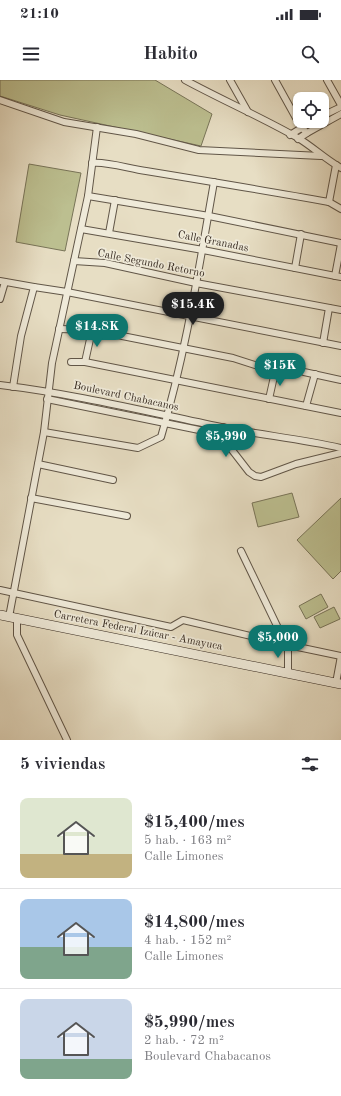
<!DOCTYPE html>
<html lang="es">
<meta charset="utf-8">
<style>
:root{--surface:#fff;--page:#f7f7f7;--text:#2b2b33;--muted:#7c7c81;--line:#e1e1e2;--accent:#0f766e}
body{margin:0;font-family:"Old Standard TT",serif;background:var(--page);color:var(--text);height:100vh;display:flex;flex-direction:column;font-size:15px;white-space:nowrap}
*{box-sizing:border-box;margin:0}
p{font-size:13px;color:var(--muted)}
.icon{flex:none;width:22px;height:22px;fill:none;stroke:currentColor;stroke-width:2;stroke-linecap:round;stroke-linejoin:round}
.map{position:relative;height:660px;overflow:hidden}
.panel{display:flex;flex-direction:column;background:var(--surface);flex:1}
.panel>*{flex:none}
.controls{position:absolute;left:293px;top:12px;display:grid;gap:8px}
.controls a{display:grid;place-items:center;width:36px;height:36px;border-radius:8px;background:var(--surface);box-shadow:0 1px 3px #0004;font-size:20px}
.price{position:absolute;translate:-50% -34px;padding:0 9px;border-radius:14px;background:var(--accent);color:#fff;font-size:13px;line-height:26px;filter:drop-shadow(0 1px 2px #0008)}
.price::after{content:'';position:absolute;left:50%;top:24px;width:12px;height:9px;margin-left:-6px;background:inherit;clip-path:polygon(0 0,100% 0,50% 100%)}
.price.on{background:#222;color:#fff}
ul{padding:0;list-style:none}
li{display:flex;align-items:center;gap:12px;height:100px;padding:0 20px}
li+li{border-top:1px solid var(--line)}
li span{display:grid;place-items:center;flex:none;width:112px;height:80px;border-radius:8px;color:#555}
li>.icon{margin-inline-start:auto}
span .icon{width:48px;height:48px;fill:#fffc;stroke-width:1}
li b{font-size:17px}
h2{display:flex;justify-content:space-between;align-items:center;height:48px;padding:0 20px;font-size:17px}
.status{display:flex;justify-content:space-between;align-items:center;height:28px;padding:0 20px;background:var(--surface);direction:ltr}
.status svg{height:11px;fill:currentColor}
header{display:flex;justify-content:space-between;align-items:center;height:52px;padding:0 20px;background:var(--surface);font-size:18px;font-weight:700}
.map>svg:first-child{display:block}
.green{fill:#bcbf90;stroke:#787458}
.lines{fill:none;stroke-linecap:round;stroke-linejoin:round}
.minor-casing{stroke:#615648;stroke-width:8}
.secondary-casing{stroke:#34281f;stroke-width:10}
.minor{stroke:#efead9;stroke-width:6}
.secondary{stroke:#efead9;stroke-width:9}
.labels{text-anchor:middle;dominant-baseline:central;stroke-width:3.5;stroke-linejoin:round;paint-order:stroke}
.street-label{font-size:11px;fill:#34281f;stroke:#efead9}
</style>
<div class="status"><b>21:10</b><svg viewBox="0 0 49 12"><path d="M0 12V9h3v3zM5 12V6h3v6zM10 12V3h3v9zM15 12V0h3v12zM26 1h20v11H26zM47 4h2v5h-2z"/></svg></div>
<header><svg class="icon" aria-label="menu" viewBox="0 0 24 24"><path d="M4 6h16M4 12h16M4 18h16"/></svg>Habito<svg class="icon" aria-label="search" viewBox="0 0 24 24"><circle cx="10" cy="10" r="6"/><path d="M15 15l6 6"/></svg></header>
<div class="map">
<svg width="341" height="660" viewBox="0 0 341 660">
<rect width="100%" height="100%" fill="#e7dec4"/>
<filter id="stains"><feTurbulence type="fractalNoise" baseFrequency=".005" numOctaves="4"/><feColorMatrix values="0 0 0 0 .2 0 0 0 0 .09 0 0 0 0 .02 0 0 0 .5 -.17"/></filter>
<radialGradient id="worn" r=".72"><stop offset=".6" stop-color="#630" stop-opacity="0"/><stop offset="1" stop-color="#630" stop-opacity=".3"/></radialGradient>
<g class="green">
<path d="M0,0H155L212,34L201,66L60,35L0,16Z"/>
<path d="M29,84L81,93L65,171L16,162Z"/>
<path d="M292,413L299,437L258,447L252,423Z"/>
<path d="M341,418V491L333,499L297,460Z"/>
<path d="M321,514L328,527L306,539L299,526Z"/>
<path d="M334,527L340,539L320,548L314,537Z"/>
</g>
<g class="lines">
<g class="minor-casing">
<g id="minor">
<path d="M185,0C222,20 261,37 298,58C313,67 325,79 341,88"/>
<path d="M230,0L248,32"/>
<path d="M275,0L301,47L307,53"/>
<path d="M327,0L341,25"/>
<path d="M0,20L64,42L136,54L199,70L321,76"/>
<path d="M322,36L341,27"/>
<path d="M290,55L313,41"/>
<path d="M298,59L307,53L341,34"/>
<path d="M92,83C106,81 130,89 146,91C207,101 268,111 329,122L341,129"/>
<path d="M88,116L209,136L341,163"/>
<path d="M329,122L336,85"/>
<path d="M81,149L203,170L341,197"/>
<path d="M109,153L115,120"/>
<path d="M74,181L105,183L196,203L341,230"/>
<path d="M295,188L301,154"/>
<path d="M335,196L341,164"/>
<path d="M0,201L34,207L67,212L341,266"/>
<path d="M0,219L5,202"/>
<path d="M59,249L92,250L233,278L264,288"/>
<path d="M323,263L329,228"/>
<path d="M71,282H85L341,333"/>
<path d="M85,282L92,250"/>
<path d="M304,292L341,300"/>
<path d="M0,305C75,314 148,332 221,347C261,355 301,359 341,368"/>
<path d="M13,307L21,256L34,207"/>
<path d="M47,319L204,351"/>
<path d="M269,319L275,292"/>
<path d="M306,326L315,294"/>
<path d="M223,347V355L225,361L249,392L255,396L261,397L296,384L341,373"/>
<path d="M44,352L138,368L161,357C186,273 199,187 214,102"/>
<path d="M38,384L113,400"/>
<path d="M31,418L127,436"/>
<path d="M241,471L279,550L277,562"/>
<path d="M0,510L171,547L183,540L293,566L341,576"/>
<path d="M9,537L44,352L52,283L88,116L97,47"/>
<path d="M17,539V555L67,660"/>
<path d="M288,565V593"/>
<path d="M336,603L341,576"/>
</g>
</g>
<g class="secondary-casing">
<path id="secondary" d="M0,535L341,604"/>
</g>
<use href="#minor" class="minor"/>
<use href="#secondary" class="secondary"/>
</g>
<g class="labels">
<g class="street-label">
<text transform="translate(213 162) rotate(11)">Calle Granadas</text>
<text transform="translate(151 184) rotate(11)">Calle Segundo Retorno</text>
<text transform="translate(126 317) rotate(12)">Boulevard Chabacanos</text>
<text transform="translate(138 551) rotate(11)">Carretera Federal Izúcar - Amayuca</text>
</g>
</g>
<rect width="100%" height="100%" filter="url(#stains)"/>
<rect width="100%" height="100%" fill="url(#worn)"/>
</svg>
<div class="controls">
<a><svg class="icon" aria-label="locate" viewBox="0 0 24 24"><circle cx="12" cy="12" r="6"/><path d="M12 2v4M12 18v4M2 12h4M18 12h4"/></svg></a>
</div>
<b class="price on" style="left:193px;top:246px">$15.4K</b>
<b class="price" style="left:97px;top:268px">$14.8K</b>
<b class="price" style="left:280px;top:307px">$15K</b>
<b class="price" style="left:226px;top:378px">$5,990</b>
<b class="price" style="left:278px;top:579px">$5,000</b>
</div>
<section class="panel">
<h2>5 viviendas<svg class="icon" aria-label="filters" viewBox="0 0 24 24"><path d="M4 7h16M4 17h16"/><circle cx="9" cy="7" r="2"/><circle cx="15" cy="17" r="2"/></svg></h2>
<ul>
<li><span style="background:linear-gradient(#dfe7d0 70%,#c2b280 0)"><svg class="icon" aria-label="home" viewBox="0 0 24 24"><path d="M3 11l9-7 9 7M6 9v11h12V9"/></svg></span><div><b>$15,400/mes</b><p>5 hab. · 163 m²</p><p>Calle Limones</p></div></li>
<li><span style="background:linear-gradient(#a9c7e8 60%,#7fa58c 0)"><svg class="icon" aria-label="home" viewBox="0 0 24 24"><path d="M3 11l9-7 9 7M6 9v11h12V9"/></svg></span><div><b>$14,800/mes</b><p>4 hab. · 152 m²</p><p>Calle Limones</p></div></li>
<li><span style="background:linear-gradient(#c9d6e8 75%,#7fa58c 0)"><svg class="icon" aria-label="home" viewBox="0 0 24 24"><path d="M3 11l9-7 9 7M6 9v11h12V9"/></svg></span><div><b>$5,990/mes</b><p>2 hab. · 72 m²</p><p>Boulevard Chabacanos</p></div></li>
</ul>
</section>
